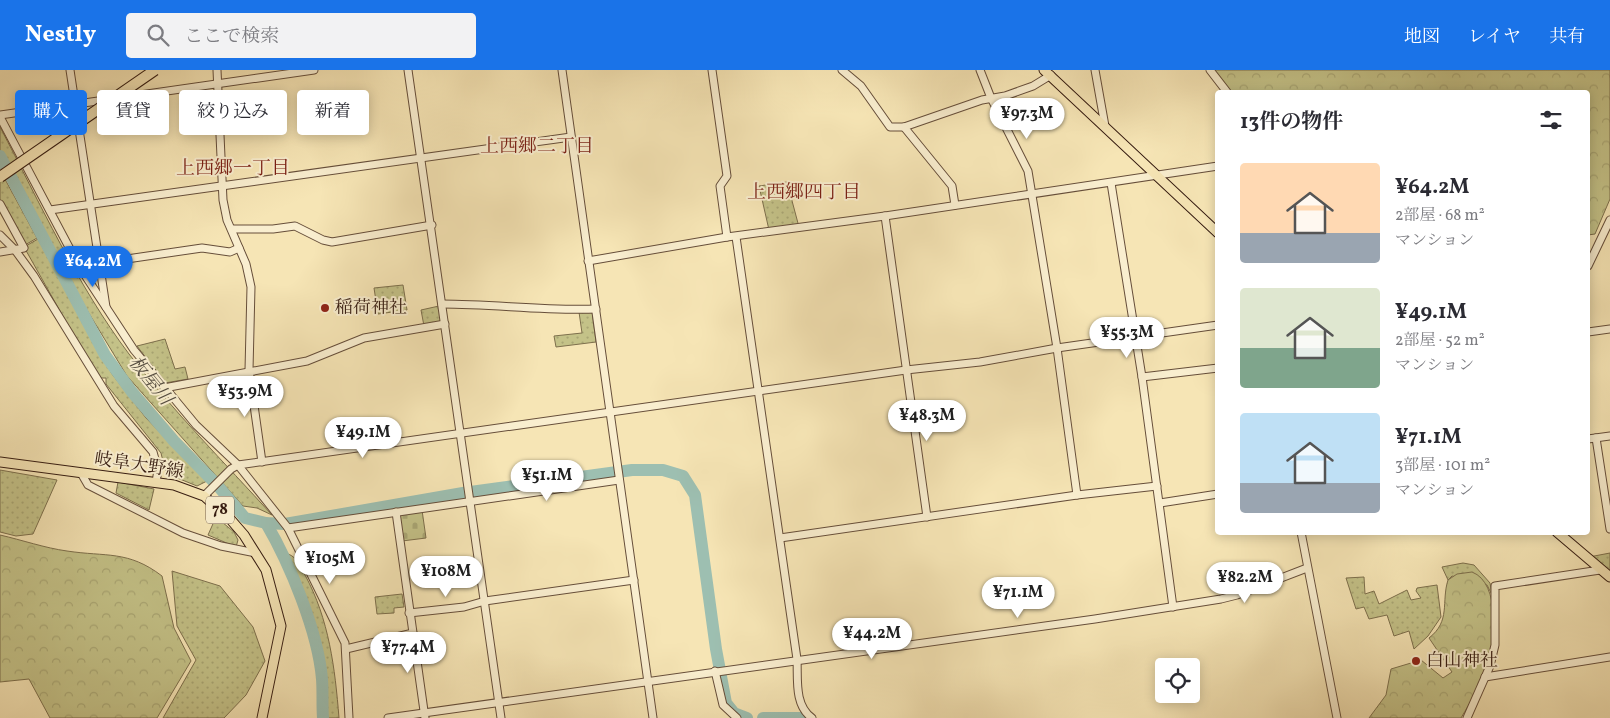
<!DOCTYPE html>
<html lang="ja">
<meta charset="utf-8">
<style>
:root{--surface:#fff;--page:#f2f2f3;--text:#2b2b33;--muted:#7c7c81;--accent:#1a73e8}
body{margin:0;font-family:Vollkorn,"Noto Serif JP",serif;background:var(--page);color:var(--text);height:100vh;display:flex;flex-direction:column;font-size:19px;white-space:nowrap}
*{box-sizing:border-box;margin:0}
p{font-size:16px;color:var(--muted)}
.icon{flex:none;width:28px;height:28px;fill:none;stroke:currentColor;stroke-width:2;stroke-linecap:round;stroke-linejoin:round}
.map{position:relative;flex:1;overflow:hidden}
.details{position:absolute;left:1215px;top:20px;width:375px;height:445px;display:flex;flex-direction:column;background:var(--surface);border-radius:5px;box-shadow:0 2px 12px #0003}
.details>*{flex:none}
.banner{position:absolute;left:15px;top:20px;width:475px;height:45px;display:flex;gap:10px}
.tools{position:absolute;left:1155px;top:588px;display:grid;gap:10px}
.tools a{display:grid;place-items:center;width:45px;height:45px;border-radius:5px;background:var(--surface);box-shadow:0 2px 12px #0003;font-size:25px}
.price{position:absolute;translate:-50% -42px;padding:0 11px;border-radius:18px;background:#fff;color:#222;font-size:16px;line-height:32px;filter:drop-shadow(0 1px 2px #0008)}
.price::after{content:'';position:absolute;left:50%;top:30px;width:15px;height:11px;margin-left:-8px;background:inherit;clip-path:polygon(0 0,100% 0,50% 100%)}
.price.on{background:var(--accent);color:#fff}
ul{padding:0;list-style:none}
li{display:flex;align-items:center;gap:15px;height:125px;padding:0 25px}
li span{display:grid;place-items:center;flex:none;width:140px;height:100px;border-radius:5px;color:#555}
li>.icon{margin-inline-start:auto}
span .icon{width:60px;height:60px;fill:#fffc;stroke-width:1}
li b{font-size:21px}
h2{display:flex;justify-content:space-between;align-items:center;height:60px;padding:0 25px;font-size:21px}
.pill{padding:0 18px;border-radius:5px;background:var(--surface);box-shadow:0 2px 12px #0003;font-size:18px;line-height:45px}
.pill.on{background:var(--accent);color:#fff}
header{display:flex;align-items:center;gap:30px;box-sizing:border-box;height:70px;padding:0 25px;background:var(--accent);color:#fff}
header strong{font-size:24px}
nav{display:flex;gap:28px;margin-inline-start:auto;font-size:18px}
.search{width:350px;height:45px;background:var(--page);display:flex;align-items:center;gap:12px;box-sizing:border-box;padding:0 18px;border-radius:5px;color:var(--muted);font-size:19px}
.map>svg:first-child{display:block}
.grass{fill:url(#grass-dots);stroke:#7d6f4c}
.forest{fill:url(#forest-crowns);stroke:#7d6f4c}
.cemetery{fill:url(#cemetery-stones);stroke:#7d6f4c}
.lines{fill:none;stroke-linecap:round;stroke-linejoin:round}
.river{stroke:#9dbfb1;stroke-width:12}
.minor-casing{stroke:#664e3a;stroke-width:9}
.major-casing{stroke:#361c11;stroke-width:11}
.minor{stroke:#f9eecf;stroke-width:7}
.major{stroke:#f6e5b5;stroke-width:9}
.highway-bridge-casing{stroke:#361c11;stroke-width:12;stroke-linecap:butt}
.highway-bridge{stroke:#f6e5b5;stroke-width:10}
.poi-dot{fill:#8f2418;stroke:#f9eecf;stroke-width:2}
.labels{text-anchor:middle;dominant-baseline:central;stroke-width:4;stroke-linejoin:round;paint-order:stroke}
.shield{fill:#f9eecf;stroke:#705b4a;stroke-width:1}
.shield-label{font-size:16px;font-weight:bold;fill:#361c11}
.poi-label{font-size:18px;fill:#361c11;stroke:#f9eecf;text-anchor:start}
.street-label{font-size:18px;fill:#361c11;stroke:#f9eecf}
.neighbourhood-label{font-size:19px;fill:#7a1f14;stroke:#f9eecf}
.water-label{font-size:19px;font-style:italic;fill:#554d41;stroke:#f9eecf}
</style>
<header>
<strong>Nestly</strong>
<div class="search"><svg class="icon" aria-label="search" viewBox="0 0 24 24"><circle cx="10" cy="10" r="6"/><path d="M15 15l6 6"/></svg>ここで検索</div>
<nav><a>地図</a><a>レイヤ</a><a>共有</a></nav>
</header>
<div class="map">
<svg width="1610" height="648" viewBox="0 0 1610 648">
<defs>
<pattern id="grass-dots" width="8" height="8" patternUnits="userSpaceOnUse" patternTransform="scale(1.25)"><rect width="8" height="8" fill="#c4c288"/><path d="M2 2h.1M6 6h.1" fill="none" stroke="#a9a674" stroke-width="1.8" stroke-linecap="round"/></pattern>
<pattern id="forest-crowns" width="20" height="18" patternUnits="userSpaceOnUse" patternTransform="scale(1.25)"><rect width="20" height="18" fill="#c4c288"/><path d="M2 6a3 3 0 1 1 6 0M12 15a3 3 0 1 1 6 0" fill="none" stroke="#a9a674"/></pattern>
<pattern id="cemetery-stones" width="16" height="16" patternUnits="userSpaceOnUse" patternTransform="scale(1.25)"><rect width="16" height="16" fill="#c4c288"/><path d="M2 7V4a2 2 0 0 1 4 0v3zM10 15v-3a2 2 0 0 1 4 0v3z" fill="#a9a674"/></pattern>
</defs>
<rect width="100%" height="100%" fill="#f6e5b5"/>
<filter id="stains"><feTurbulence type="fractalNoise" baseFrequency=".004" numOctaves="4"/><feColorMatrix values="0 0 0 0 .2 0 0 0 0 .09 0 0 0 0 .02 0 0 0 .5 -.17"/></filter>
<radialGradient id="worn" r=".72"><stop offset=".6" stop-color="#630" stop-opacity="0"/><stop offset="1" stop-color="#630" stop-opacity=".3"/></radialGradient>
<g class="grass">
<path d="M0,57C40,133 77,215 129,284C173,341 224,392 272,445L257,438L243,436L127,306L76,222L0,80Z"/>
<path d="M0,100L37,168L25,175L0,131Z"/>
<path d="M787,112L799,157L769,160L759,116Z"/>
<path d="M38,169L112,304L146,348L207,411L197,416L170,405L165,400L161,383L106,314V308H101L78,273L24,177Z"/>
<path d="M403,215L407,240L378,244L374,218Z"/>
<path d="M439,236L441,253L424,256L421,240Z"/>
<path d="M592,241L596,272L556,277L554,266L582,263L579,242Z"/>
<path d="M165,269L175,299L185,297L188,309L165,313L137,276Z"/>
<path d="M0,400L57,410L33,464L16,466L0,462Z"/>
<path d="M118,412L154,419L149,440L116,423Z"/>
<path d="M216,447L234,462L238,470L236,477L208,465Z"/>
<path d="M1610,483V502L1589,487Z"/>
<path d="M288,484C297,487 301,497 305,505C329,549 335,598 339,648H326C327,610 320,574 308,538C302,521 291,502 288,484Z"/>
<path d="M1463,493L1474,495L1490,513L1492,525L1487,515L1452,506L1448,510L1442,497Z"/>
<path d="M172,501L220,516L253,557L265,591L246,625L224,648H163L196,590L177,556Z"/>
<path d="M1364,507L1365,524L1374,521L1379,534L1407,520L1411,530L1421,528L1416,521L1417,518L1437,515L1441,547L1428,566L1414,579L1409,561L1394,566L1387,545L1369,549L1364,537L1356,539L1346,508Z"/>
<path d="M402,524L404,537L394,538V543L377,544L375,527Z"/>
</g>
<g class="forest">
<path d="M1210,0H1610V129L1595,164L1588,165V22H1227Z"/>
<path d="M0,465C22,470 45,478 67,481C106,487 128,480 162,506L174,558L191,591L157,648H50L29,609L0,612Z"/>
<path d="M1472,502C1501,513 1495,573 1487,597C1481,615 1471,631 1461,648H1369L1386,625L1391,599L1421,590L1443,608L1452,602L1429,568C1451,551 1441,532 1448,510L1457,504Z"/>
</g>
<path class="cemetery" d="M422,440L426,468L402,471L399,446L401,443Z"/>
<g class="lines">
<g class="river">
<path d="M0,86L105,285L132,322L174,371L218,416L245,448L266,453L285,454L463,423L632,400H663L683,406L695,425L716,579L726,633L734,643L747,648"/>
<path d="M266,453C290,494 318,562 322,609C323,622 322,635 323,648"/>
<path d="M763,648H803"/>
</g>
<g class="minor-casing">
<g id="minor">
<path d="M70,0L106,237"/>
<path d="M217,0L223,130L227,150L246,194L251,217L249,300L262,392"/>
<path d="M408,0L501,648"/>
<path d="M562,0L653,648"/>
<path d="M712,0L727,106L720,116L727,167"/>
<path d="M842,0L861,16L890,57H904L982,30L1005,26L1033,16L1051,5"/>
<path d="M980,0L991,28L1028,101L1057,278L1077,425"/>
<path d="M1095,0L1105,56"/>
<path d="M1210,0L1227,22"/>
<path d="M0,45L314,0"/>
<path d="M0,47L79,196L134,280L196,355L238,395L288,458L345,573L349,648"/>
<path d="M904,57L952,116L955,135"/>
<path d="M1111,113L1142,307L1173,537"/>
<path d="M0,134L24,178L0,182"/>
<path d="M50,140L571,67"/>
<path d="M885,146L927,447"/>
<path d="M233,159H273L295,156L323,170L332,172L432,155"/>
<path d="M0,165L15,180L34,206L114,336L153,382L158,400L156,412"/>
<path d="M736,167L797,589C798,609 794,635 812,648"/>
<path d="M588,191L727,167L885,146L1218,96"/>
<path d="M79,196L202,178L230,182L239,178"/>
<path d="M1588,196L1610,150"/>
<path d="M442,234C494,234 545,241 596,239"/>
<path d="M1588,262L1610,259"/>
<path d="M1142,307L1218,298"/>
<path d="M164,318L307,291L364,268L445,254"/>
<path d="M1596,368L1610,459"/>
<path d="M1588,369L1610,366"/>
<path d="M81,403L88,415L183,463L221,476L256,483"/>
<path d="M204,426L231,399L238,395L906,300L980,292L1057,278L1218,255"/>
<path d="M1160,433L1218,424"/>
<path d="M396,442L425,648"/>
<path d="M288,458L619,410"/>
<path d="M1301,462L1337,648"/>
<path d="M780,468L1077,425L1157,416"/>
<path d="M409,543L464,537L485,531L634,510"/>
<path d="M346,579L413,563"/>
<path d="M715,601L723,635L737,648"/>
<path d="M1485,607L1610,587"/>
<path d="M388,648L1095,549L1221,529L1237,525L1307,498"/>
<path d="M1467,648L1490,596L1495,575V516L1600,500"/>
</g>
</g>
<g class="major-casing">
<g id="major">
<path d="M1044,0L1218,163"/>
<path d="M0,392L174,415L204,426L231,450L244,465L266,500L281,556L262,648"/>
<path d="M1557,462L1610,507"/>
</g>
</g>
<use href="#minor" class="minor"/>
<use href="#major" class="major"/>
<g class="highway-bridge-casing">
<path id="highway-bridge" d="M0,107L155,0"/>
</g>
<use href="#highway-bridge" class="highway-bridge"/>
</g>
<g class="poi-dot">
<circle cx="325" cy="238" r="5"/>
<circle cx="1416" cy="591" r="5"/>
</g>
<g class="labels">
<rect class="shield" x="206" y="426.5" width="28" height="27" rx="4"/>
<g class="shield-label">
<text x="220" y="440">78</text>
</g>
<g class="poi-label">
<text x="335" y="238">稲荷神社</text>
<text x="1426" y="591">白山神社</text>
</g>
<g class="street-label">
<text transform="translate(139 396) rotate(9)">岐阜大野線</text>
</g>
<g class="neighbourhood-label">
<text x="537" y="77">上西郷二丁目</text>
<text x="233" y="99">上西郷一丁目</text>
<text x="804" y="123">上西郷四丁目</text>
</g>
<g class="water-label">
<text transform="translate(150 311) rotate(51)">板屋川</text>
</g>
</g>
<rect width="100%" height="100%" filter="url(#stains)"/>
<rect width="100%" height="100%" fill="url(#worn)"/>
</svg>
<div class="tools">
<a><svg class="icon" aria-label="locate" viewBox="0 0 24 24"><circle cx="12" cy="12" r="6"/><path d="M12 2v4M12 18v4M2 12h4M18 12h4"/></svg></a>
</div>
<b class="price" style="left:1027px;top:70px">¥97.3M</b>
<b class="price on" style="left:93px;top:218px">¥64.2M</b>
<b class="price" style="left:1127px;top:289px">¥55.3M</b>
<b class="price" style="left:245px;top:348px">¥53.9M</b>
<b class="price" style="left:927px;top:372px">¥48.3M</b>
<b class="price" style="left:363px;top:389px">¥49.1M</b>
<b class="price" style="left:547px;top:432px">¥51.1M</b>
<b class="price" style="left:330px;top:515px">¥105M</b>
<b class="price" style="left:446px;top:528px">¥108M</b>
<b class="price" style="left:1245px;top:534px">¥82.2M</b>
<b class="price" style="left:1018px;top:549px">¥71.1M</b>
<b class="price" style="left:872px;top:590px">¥44.2M</b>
<b class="price" style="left:408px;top:604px">¥77.4M</b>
<div class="banner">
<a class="pill on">購入</a>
<a class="pill">賃貸</a>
<a class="pill">絞り込み</a>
<a class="pill">新着</a>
</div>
<section class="details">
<h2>13件の物件<svg class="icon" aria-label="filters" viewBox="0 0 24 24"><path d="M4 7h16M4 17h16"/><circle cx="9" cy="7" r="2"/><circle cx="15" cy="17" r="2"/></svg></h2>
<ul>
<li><span style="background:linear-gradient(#ffd9b3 70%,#9aa5b1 0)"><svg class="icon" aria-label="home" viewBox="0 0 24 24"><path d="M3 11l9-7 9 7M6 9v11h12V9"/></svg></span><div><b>¥64.2M</b><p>2部屋 · 68 m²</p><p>マンション</p></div></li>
<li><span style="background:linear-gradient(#dfe7d0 60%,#7fa58c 0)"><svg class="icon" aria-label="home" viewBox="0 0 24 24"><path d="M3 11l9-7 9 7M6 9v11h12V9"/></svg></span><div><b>¥49.1M</b><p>2部屋 · 52 m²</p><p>マンション</p></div></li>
<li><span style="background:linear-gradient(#bfe0f5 70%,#9aa5b1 0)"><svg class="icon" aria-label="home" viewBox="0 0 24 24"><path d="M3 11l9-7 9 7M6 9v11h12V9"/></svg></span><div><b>¥71.1M</b><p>3部屋 · 101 m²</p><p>マンション</p></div></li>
</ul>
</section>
</div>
